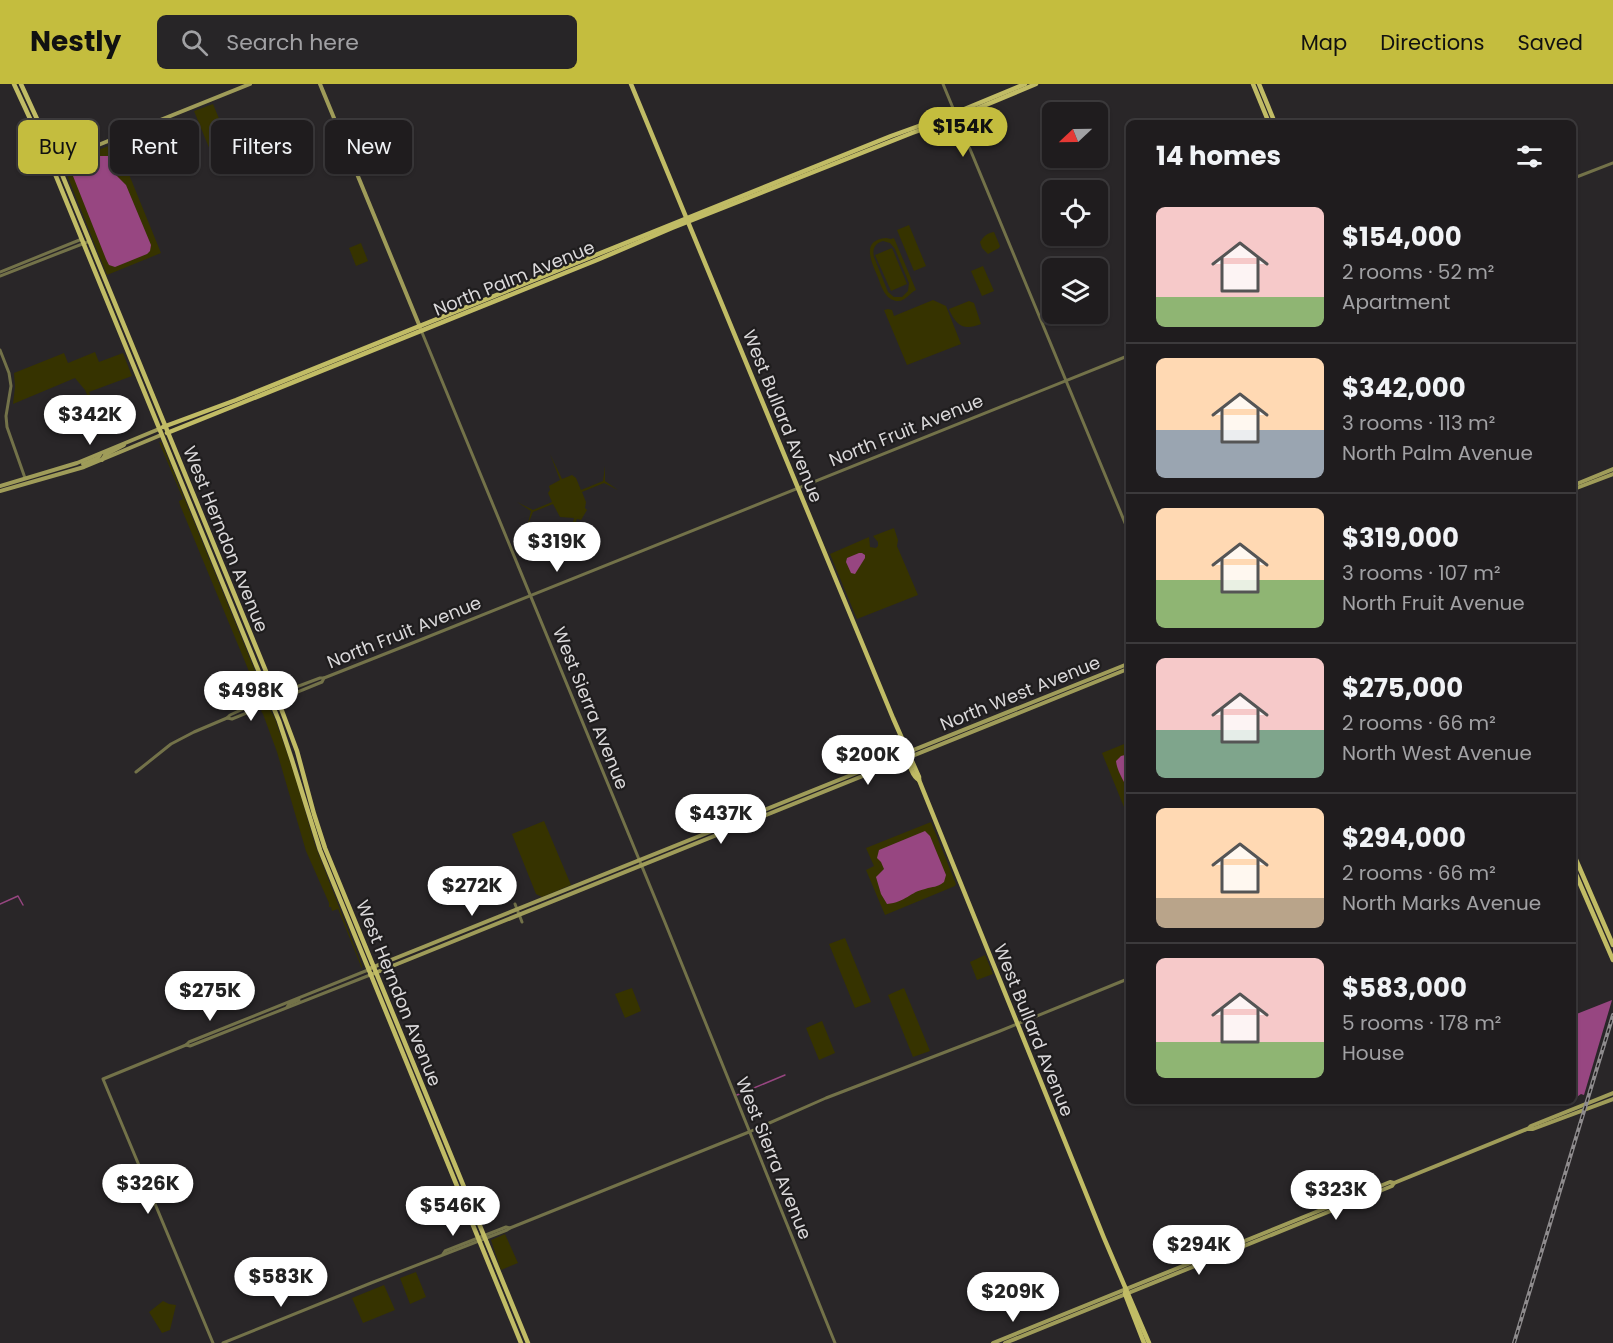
<!DOCTYPE html>
<meta charset="utf-8">
<style>
:root{--surface:#1f1c1e;--page:#272527;--text:#f1f3f6;--muted:#a1a1a4;--line:#3c3a3c;--accent:#c4bd3e}
body{margin:0;font-family:Poppins,sans-serif;background:var(--page);color:var(--text);height:100vh;display:flex;flex-direction:column;font-size:22px;white-space:nowrap}
*{box-sizing:border-box;margin:0}
p{font-size:20px;color:var(--muted)}
.icon{flex:none;width:33px;height:33px;fill:none;stroke:currentColor;stroke-width:2;stroke-linecap:round;stroke-linejoin:round}
.map{position:relative;flex:1;overflow:hidden}
.side{position:absolute;left:1126px;top:36px;width:450px;height:984px;display:flex;flex-direction:column;background:var(--surface);border-radius:9px;box-shadow:0 2px 4px #0004,0 0 0 2px var(--line)}
.side>*{flex:none}
.guide{position:absolute;left:18px;top:36px;width:570px;height:54px;display:flex;gap:12px}
.needle{width:39px;rotate:248deg}
.fabs{position:absolute;left:1042px;top:18px;display:grid;gap:12px}
.fabs a{display:grid;place-items:center;width:66px;height:66px;border-radius:9px;background:var(--surface);box-shadow:0 2px 4px #0004,0 0 0 2px var(--line);font-size:30px}
.price{position:absolute;translate:-50% -51px;padding:0 14px;border-radius:21px;background:#fff;color:#222;font-size:20px;line-height:39px;filter:drop-shadow(0 2px 3px #0008)}
.price::after{content:'';position:absolute;left:50%;top:36px;width:18px;height:14px;margin-left:-9px;background:inherit;clip-path:polygon(0 0,100% 0,50% 100%)}
.price.active{background:var(--accent);color:#111}
ul{padding:0;list-style:none}
li{display:flex;align-items:center;gap:18px;height:150px;padding:0 30px}
li+li{border-top:2px solid var(--line)}
li span{display:grid;place-items:center;flex:none;width:168px;height:120px;border-radius:9px;color:#555}
li>.icon{margin-inline-start:auto}
span .icon{width:72px;height:72px;fill:#fffc;stroke-width:1}
li b{font-size:26px}
h2{display:flex;justify-content:space-between;align-items:center;height:72px;padding:0 30px;font-size:26px}
.chip{padding:0 21px;border-radius:9px;background:var(--surface);box-shadow:0 2px 4px #0004,0 0 0 2px var(--line);font-size:21px;line-height:54px}
.chip.active{background:var(--accent);color:#111}
header{display:flex;align-items:center;gap:36px;box-sizing:border-box;height:84px;padding:0 30px;background:var(--accent);color:#111}
header strong{font-size:28px}
nav{display:flex;gap:33px;margin-inline-start:auto;font-size:21px}
.search{width:420px;height:54px;background:var(--page);display:flex;align-items:center;gap:15px;box-sizing:border-box;padding:0 21px;border-radius:9px;color:var(--muted);font-size:22px}
.map>svg:first-child{display:block}
.green{fill:#363300;fill-rule:evenodd}
.water{fill:#974681}
.lines{fill:none;stroke-linecap:round;stroke-linejoin:round}
.stream{stroke:#974681;stroke-width:1.5}
.tertiary{stroke:#737249;stroke-width:3}
.secondary{stroke:#9f9c59;stroke-width:4}
.primary{stroke:#c1bc65;stroke-width:4.5}
.rail-casing{stroke:#8e8b8d;stroke-width:4}
.rail{stroke:#1f1d1e;stroke-width:1.5;stroke-dasharray:4.5;stroke-linecap:butt}
.labels{text-anchor:middle;dominant-baseline:central;stroke-width:4.5;stroke-linejoin:round;paint-order:stroke}
.street-label{font-size:18px;fill:#dad8da;stroke:#1f1d1e}
</style>
<header>
<strong>Nestly</strong>
<div class="search"><svg class="icon" aria-label="search" viewBox="0 0 24 24"><circle cx="10" cy="10" r="6"/><path d="M15 15l6 6"/></svg>Search here</div>
<nav><a>Map</a><a>Directions</a><a>Saved</a></nav>
</header>
<div class="map">
<svg width="1613" height="1259" viewBox="0 0 1613 1259">
<rect width="100%" height="100%" fill="#292628"/>
<g class="green">
<path d="M213,20L238,81L219,88L194,27Z"/>
<path d="M116,59L125,82L121,84L122,88L125,90L128,88L161,169L107,191L64,83L65,79Z"/>
<path d="M909,141L926,182L914,187L897,146Z"/>
<path d="M994,148L1000,162L999,164L988,170L982,164L980,158C984,152 987,149 994,148Z"/>
<path d="M886,154L891,155L894,154L916,206C909,209 906,218 896,217C893,216 890,215 888,213C882,207 880,198 877,191C871,177 861,156 886,154ZM883,157L890,159L895,165L909,199L908,207L902,213H894L888,208L874,173C872,165 875,159 883,157Z"/>
<path d="M361,159L368,177L356,182L349,164Z"/>
<path d="M892,164L907,200L891,207L875,171Z"/>
<path d="M983,182L994,207L982,212L971,187Z"/>
<path d="M933,216L946,222L961,260L907,281L884,226L888,225L892,226L894,232Z"/>
<path d="M969,217L974,219L981,240C964,247 956,242 949,225Z"/>
<path d="M95,268L99,278L123,269L132,292L89,308L93,317L90,318L85,306L75,294L13,320L15,303L14,289L64,269L68,279Z"/>
<path d="M159,358H161L165,367L255,587L263,609L260,614L180,421L179,417L183,415Z"/>
<path d="M550,370L562,395L572,391L576,394L581,406L603,397L605,382V397L618,406L604,399L582,408L586,418L585,424L587,426L581,436L577,435L573,446L582,457L571,446L574,434L560,433L553,420L533,428L527,443L531,427L517,418L533,426L552,418L548,409L550,406L549,402L560,396Z"/>
<path d="M894,444L898,456L897,462L918,511L857,535L830,470L869,453L870,463L876,464L878,462V458L873,452Z"/>
<path d="M267,623L270,625L275,635L294,689L315,761L362,882V885L338,825L332,827L331,823H329V819L306,767L277,668L263,630L261,627Z"/>
<path d="M1129,658V733H1128L1102,669Z"/>
<path d="M544,737L571,801L542,813L536,810L512,750Z"/>
<path d="M931,738L956,800L955,802L885,831L866,786L874,782L866,764Z"/>
<path d="M845,854L871,918L855,924L829,860Z"/>
<path d="M985,871L993,890L977,896L970,878Z"/>
<path d="M632,904L641,927L625,934L615,910Z"/>
<path d="M904,904L930,967L913,973L888,911Z"/>
<path d="M822,937L835,969L819,976L806,944Z"/>
<path d="M505,1150L518,1179L501,1186L491,1156Z"/>
<path d="M416,1188L426,1213L410,1220L400,1194Z"/>
<path d="M384,1201L395,1226L363,1239L352,1214Z"/>
<path d="M163,1217L169,1220L176,1221L170,1246L162,1249L149,1228Z"/>
</g>
<g class="water">
<path d="M98,72H112L114,73L115,90L126,101L151,161L150,167L147,170L115,183L109,181L106,175L73,92C71,79 88,76 98,72Z"/>
<path d="M859,469H862L865,471V474L855,490L851,489L846,478L847,474Z"/>
<path d="M1129,670H1130L1129,714C1127,709 1126,703 1124,698C1120,690 1117,685 1116,677L1121,672Z"/>
<path d="M925,747L930,752L946,791L944,798C936,804 934,802 925,805C910,808 906,818 887,820L881,810L876,793L884,785L881,778L877,774L879,766Z"/>
<path d="M1612,916L1584,1011L1581,1010L1574,1015V931Z"/>
</g>
<g class="lines">
<g class="stream">
<path d="M0,820L18,812L23,821"/>
<path d="M737,1011L785,991"/>
</g>
<g class="tertiary">
<path d="M943,0L1130,451"/>
<path d="M1574,94L1613,79"/>
<path d="M0,188L82,155"/>
<path d="M0,192L90,157"/>
<path d="M421,246L664,836L835,1259"/>
<path d="M0,266L9,289L11,302L6,332L7,343L25,394"/>
<path d="M275,611L320,594H324"/>
<path d="M227,634L230,631L269,613"/>
<path d="M136,688L171,660L194,648L227,634L232,635L322,598L324,594L410,560L1130,271"/>
<path d="M515,820L522,838"/>
<path d="M287,923L289,920L299,916"/>
<path d="M186,961L190,962L370,891"/>
<path d="M443,1170L445,1167L506,1143L510,1144"/>
<path d="M213,1259L103,995L186,961L189,958L368,886"/>
<path d="M223,1259L371,1199L507,1146L510,1144L749,1048L826,1014L1000,947L1130,894"/>
</g>
<g class="secondary">
<path d="M320,0L420,243"/>
<path d="M51,80L250,0"/>
<path d="M102,376L105,371L124,361"/>
<path d="M83,380L98,374L100,371"/>
<path d="M1574,401L1613,385"/>
<path d="M0,402L77,379L159,345"/>
<path d="M1574,405L1613,390"/>
<path d="M0,407L84,383L161,351"/>
<path d="M371,884L1130,579"/>
<path d="M370,891L1130,584"/>
<path d="M1528,1045L1531,1042L1613,1009"/>
<path d="M993,1259L1390,1098L1394,1099L1527,1045H1533L1613,1015"/>
<path d="M1005,1259L1392,1102L1394,1099"/>
</g>
<g class="primary">
<path d="M14,0L51,80L279,637L292,676L320,766L521,1259"/>
<path d="M21,0L59,83L279,619L297,667L314,730L325,764L528,1259"/>
<path d="M631,0L893,634L919,693V696L1104,1154L1149,1259"/>
<path d="M1253,0L1269,39"/>
<path d="M1259,0L1275,39"/>
<path d="M163,343L236,316L891,52L955,29L1025,0"/>
<path d="M167,349L597,176L672,144L912,49L957,33L1036,0"/>
<path d="M909,673C908,680 913,693 919,696"/>
<path d="M1574,771L1613,861"/>
<path d="M1574,786L1613,876"/>
<path d="M1126,1205L1125,1210L1144,1259"/>
</g>
<g class="rail-casing">
<path id="rail" d="M1514,1259L1613,931"/>
</g>
<use href="#rail" class="rail"/>
</g>
<g class="labels">
<g class="street-label">
<text transform="translate(514 194) rotate(-22)">North Palm Avenue</text>
<text transform="translate(783 332) rotate(68)">West Bullard Avenue</text>
<text transform="translate(906 346) rotate(-22)">North Fruit Avenue</text>
<text transform="translate(226 455) rotate(68)">West Herndon Avenue</text>
<text transform="translate(404 548) rotate(-22)">North Fruit Avenue</text>
<text transform="translate(1020 609) rotate(-22)">North West Avenue</text>
<text transform="translate(591 624) rotate(68)">West Sierra Avenue</text>
<text transform="translate(399 909) rotate(68)">West Herndon Avenue</text>
<text transform="translate(1034 946) rotate(68)">West Bullard Avenue</text>
<text transform="translate(774 1074) rotate(68)">West Sierra Avenue</text>
</g>
</g>
</svg>
<div class="fabs">
<a><svg class="needle" viewBox="-14 -14 28 28"><path d="M0-13l5 13h-10z" fill="#e53935"/><path d="M0 13l5-13h-10z" fill="#a1a1a4"/></svg></a>
<a><svg class="icon" aria-label="locate" viewBox="0 0 24 24"><circle cx="12" cy="12" r="6"/><path d="M12 2v4M12 18v4M2 12h4M18 12h4"/></svg></a>
<a><svg class="icon" aria-label="layers" viewBox="0 0 24 24"><path d="M12 4l9 5-9 5-9-5zM3 14l9 5 9-5"/></svg></a>
</div>
<b class="price active" style="left:963px;top:74px">$154K</b>
<b class="price" style="left:90px;top:362px">$342K</b>
<b class="price" style="left:557px;top:489px">$319K</b>
<b class="price" style="left:251px;top:638px">$498K</b>
<b class="price" style="left:868px;top:702px">$200K</b>
<b class="price" style="left:721px;top:761px">$437K</b>
<b class="price" style="left:472px;top:833px">$272K</b>
<b class="price" style="left:210px;top:938px">$275K</b>
<b class="price" style="left:148px;top:1131px">$326K</b>
<b class="price" style="left:1336px;top:1137px">$323K</b>
<b class="price" style="left:453px;top:1153px">$546K</b>
<b class="price" style="left:1199px;top:1192px">$294K</b>
<b class="price" style="left:281px;top:1224px">$583K</b>
<b class="price" style="left:1013px;top:1239px">$209K</b>
<div class="guide">
<a class="chip active">Buy</a>
<a class="chip">Rent</a>
<a class="chip">Filters</a>
<a class="chip">New</a>
</div>
<section class="side">
<h2>14 homes<svg class="icon" aria-label="filters" viewBox="0 0 24 24"><path d="M4 7h16M4 17h16"/><circle cx="9" cy="7" r="2"/><circle cx="15" cy="17" r="2"/></svg></h2>
<ul>
<li><span style="background:linear-gradient(#f6c9c9 75%,#8fb573 0)"><svg class="icon" aria-label="home" viewBox="0 0 24 24"><path d="M3 11l9-7 9 7M6 9v11h12V9"/></svg></span><div><b>$154,000</b><p>2 rooms · 52 m²</p><p>Apartment</p></div></li>
<li><span style="background:linear-gradient(#ffd9b3 60%,#9aa5b1 0)"><svg class="icon" aria-label="home" viewBox="0 0 24 24"><path d="M3 11l9-7 9 7M6 9v11h12V9"/></svg></span><div><b>$342,000</b><p>3 rooms · 113 m²</p><p>North Palm Avenue</p></div></li>
<li><span style="background:linear-gradient(#ffd9b3 60%,#8fb573 0)"><svg class="icon" aria-label="home" viewBox="0 0 24 24"><path d="M3 11l9-7 9 7M6 9v11h12V9"/></svg></span><div><b>$319,000</b><p>3 rooms · 107 m²</p><p>North Fruit Avenue</p></div></li>
<li><span style="background:linear-gradient(#f6c9c9 60%,#7fa58c 0)"><svg class="icon" aria-label="home" viewBox="0 0 24 24"><path d="M3 11l9-7 9 7M6 9v11h12V9"/></svg></span><div><b>$275,000</b><p>2 rooms · 66 m²</p><p>North West Avenue</p></div></li>
<li><span style="background:linear-gradient(#ffd9b3 75%,#b9a48a 0)"><svg class="icon" aria-label="home" viewBox="0 0 24 24"><path d="M3 11l9-7 9 7M6 9v11h12V9"/></svg></span><div><b>$294,000</b><p>2 rooms · 66 m²</p><p>North Marks Avenue</p></div></li>
<li><span style="background:linear-gradient(#f6c9c9 70%,#8fb573 0)"><svg class="icon" aria-label="home" viewBox="0 0 24 24"><path d="M3 11l9-7 9 7M6 9v11h12V9"/></svg></span><div><b>$583,000</b><p>5 rooms · 178 m²</p><p>House</p></div></li>
</ul>
</section>
</div>
